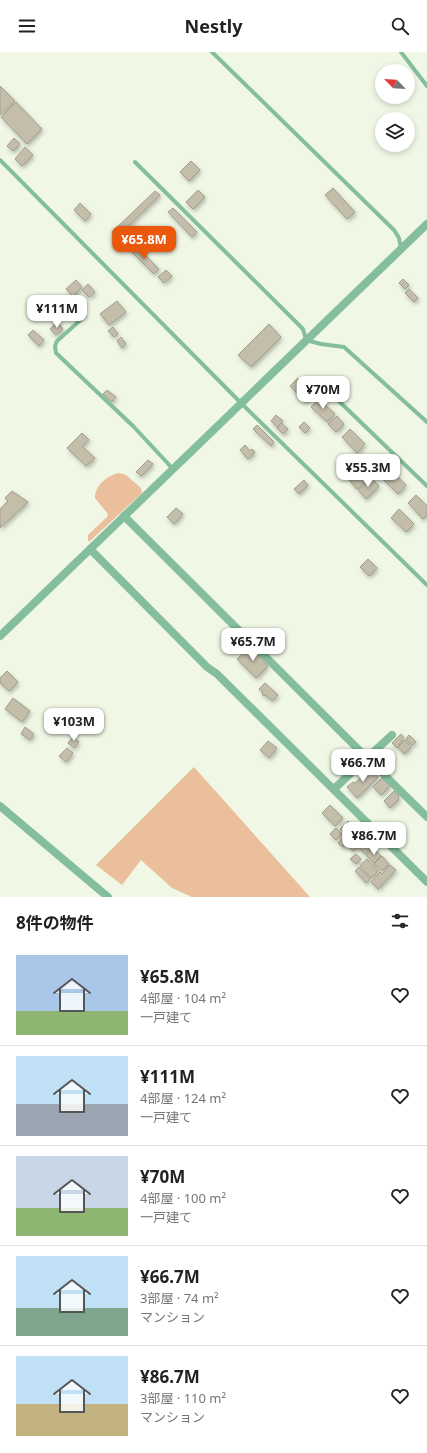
<!DOCTYPE html>
<html lang="ja">
<meta charset="utf-8">
<style>
:root{--surface:#fff;--page:#f6f6f6;--text:#222;--muted:#767676;--line:#e0e0e0;--accent:#ea580c}
body{margin:0;font-family:"Noto Sans","Noto Sans JP",sans-serif;background:var(--page);color:var(--text);height:100vh;display:flex;flex-direction:column;font-size:15px;white-space:nowrap}
*{box-sizing:border-box;margin:0}
p{font-size:13px;color:var(--muted)}
.icon{flex:none;width:22px;height:22px;fill:none;stroke:currentColor;stroke-width:2;stroke-linecap:round;stroke-linejoin:round}
.map{position:relative;height:845px;overflow:hidden}
.panel{display:flex;flex-direction:column;background:var(--surface);flex:1}
.panel>*{flex:none}
.needle{width:26px;rotate:295deg}
.fabs{position:absolute;left:375px;top:12px;display:grid;gap:8px}
.fabs a{display:grid;place-items:center;width:40px;height:40px;border-radius:50%;background:var(--surface);box-shadow:0 2px 6px #0003;font-size:20px}
.price{position:absolute;translate:-50% -34px;padding:0 9px;border-radius:8px;background:#fff;color:#222;font-size:13px;line-height:26px;filter:drop-shadow(0 1px 2px #0008)}
.price::after{content:'';position:absolute;left:50%;top:24px;width:12px;height:9px;margin-left:-6px;background:inherit;clip-path:polygon(0 0,100% 0,50% 100%)}
.price.current{background:var(--accent);color:#fff}
ul{padding:0;list-style:none}
li{display:flex;align-items:center;gap:12px;height:100px;padding:0 16px}
li+li{border-top:1px solid var(--line)}
li span{display:grid;place-items:center;flex:none;width:112px;height:80px;border-radius:0px;color:#555}
li>.icon{margin-inline-start:auto}
span .icon{width:48px;height:48px;fill:#fffc;stroke-width:1}
li b{font-size:17px}
h2{display:flex;justify-content:space-between;align-items:center;height:48px;padding:0 16px;font-size:17px}
header{display:flex;justify-content:space-between;align-items:center;height:52px;padding:0 16px;background:var(--surface);font-size:18px;font-weight:700}
.map>svg:first-child{display:block}
.green{fill:#ebbf9c}
.building{fill:#c3bdaa;stroke:#a39d8b;filter:url(#shadow)}
.lines{fill:none;stroke-linecap:round;stroke-linejoin:round}
.lane{stroke:#84be9d;stroke-width:4}
.street{stroke:#84be9d;stroke-width:8}
</style>
<header><svg class="icon" aria-label="menu" viewBox="0 0 24 24"><path d="M4 6h16M4 12h16M4 18h16"/></svg>Nestly<svg class="icon" aria-label="search" viewBox="0 0 24 24"><circle cx="10" cy="10" r="6"/><path d="M15 15l6 6"/></svg></header>
<div class="map">
<svg width="427" height="845" viewBox="0 0 427 845">
<defs>
<filter id="shadow"><feDropShadow dx="1.5" dy="2.5" stdDeviation="2" flood-color="#0004"/></filter>
</defs>
<rect width="100%" height="100%" fill="#f0f8e5"/>
<g class="green">
<path d="M119,421L126,423L141,436L142,441L90,489H88V483L107,465L108,462L95,446C95,433 108,423 119,421Z"/>
<path d="M194,715L310,845H192L172,836L141,808L122,833L96,813Z"/>
</g>
<g class="building">
<path d="M0,34L15,49L0,63Z"/>
<path d="M16,50L42,77L27,92L1,65Z"/>
<path d="M14,86L20,92L13,99L7,94Z"/>
<path d="M25,95L33,103L22,114L15,107Z"/>
<path d="M191,109L200,118L189,129L180,120Z"/>
<path d="M333,136L355,160L347,167L325,143Z"/>
<path d="M198,138L205,145L193,157L186,150Z"/>
<path d="M155,139L160,143L117,185L112,180Z"/>
<path d="M80,151L91,162L85,169L74,158Z"/>
<path d="M173,156L197,180L192,185L168,160Z"/>
<path d="M135,193L159,217L154,222L130,198Z"/>
<path d="M166,218L172,224L164,231L158,225Z"/>
<path d="M403,227L409,233L405,237L399,231Z"/>
<path d="M76,228L82,235L73,244L66,237Z"/>
<path d="M88,232L95,240L89,245L82,238Z"/>
<path d="M409,237L418,246L414,250L405,241Z"/>
<path d="M72,248L80,256L75,261L67,253Z"/>
<path d="M54,249L61,256L53,264L46,257Z"/>
<path d="M117,249L126,260L109,273L100,262Z"/>
<path d="M57,270L63,277L56,283L50,277Z"/>
<path d="M269,272L281,285L251,315L238,303Z"/>
<path d="M113,275L118,282L114,285L108,279Z"/>
<path d="M33,278L44,288L39,294L28,283Z"/>
<path d="M121,285L126,292L122,296L117,289Z"/>
<path d="M298,326L313,341L305,349L290,334Z"/>
<path d="M107,338L116,345L112,350L103,342Z"/>
<path d="M319,347L335,362L327,370L311,355Z"/>
<path d="M276,363L283,369L277,375L271,369Z"/>
<path d="M337,364L344,372L336,380L328,372Z"/>
<path d="M304,370L310,376L305,381L299,375Z"/>
<path d="M281,371L288,377L283,382L277,376Z"/>
<path d="M257,373L274,390L271,394L253,377Z"/>
<path d="M350,377L365,392L357,401L342,385Z"/>
<path d="M82,381L89,388L82,394L95,406L86,414L67,396Z"/>
<path d="M245,393L250,399L252,397L255,400L248,407L240,398Z"/>
<path d="M148,408L153,412L141,424L136,420Z"/>
<path d="M361,416L370,425L357,437L349,428Z"/>
<path d="M391,418L406,433L398,442L382,426Z"/>
<path d="M371,426L379,434L366,447L358,438Z"/>
<path d="M304,428L308,433L299,442L294,437Z"/>
<path d="M12,439L28,450L0,476V457L8,449L5,446Z"/>
<path d="M416,443L427,454V463L423,467L408,451Z"/>
<path d="M176,456L183,462L174,472L167,465Z"/>
<path d="M399,457L414,472L406,480L391,466Z"/>
<path d="M368,507L377,516L369,524L360,515Z"/>
<path d="M250,595L268,614L256,626L237,607Z"/>
<path d="M7,619L18,630L9,639L0,631V626Z"/>
<path d="M265,631L278,643L272,649L265,643L264,644L262,642L263,641L259,637Z"/>
<path d="M13,646L30,659L22,670L5,657Z"/>
<path d="M25,675L34,682L30,688L21,682Z"/>
<path d="M401,682L404,686L397,696L392,691Z"/>
<path d="M409,683L416,690L412,693L406,687Z"/>
<path d="M73,685L79,690L74,696L68,691Z"/>
<path d="M405,688L411,695L404,702L398,695Z"/>
<path d="M268,689L277,696L269,706L260,698Z"/>
<path d="M67,696L73,701L66,710L59,704Z"/>
<path d="M370,717L378,725L357,746L347,735L353,730L355,731Z"/>
<path d="M382,726L390,734L381,743L373,735Z"/>
<path d="M394,739L399,744L398,745L399,747L390,756L384,749Z"/>
<path d="M330,753L343,766L335,774L322,761Z"/>
<path d="M348,769L356,777L348,785L340,777Z"/>
<path d="M336,776L342,782L336,788L330,782Z"/>
<path d="M355,779L363,787L357,794L348,786Z"/>
<path d="M345,784L350,789L343,795L338,791Z"/>
<path d="M363,788L371,795L365,802L357,794Z"/>
<path d="M350,789L357,796L353,799L346,792Z"/>
<path d="M373,796L381,804L374,811L366,803Z"/>
<path d="M356,802L361,807L356,812L350,807Z"/>
<path d="M382,804L389,812L382,819L374,812Z"/>
<path d="M367,807L378,819L371,826L360,814Z"/>
<path d="M390,813L396,818L378,837L371,830L380,820L382,822Z"/>
<path d="M359,815L370,827L366,831L355,819Z"/>
</g>
<g class="lines">
<g class="lane">
<path d="M212,0L394,178L399,186L401,197"/>
<path d="M401,0L427,34"/>
<path d="M0,108L241,351L427,533"/>
<path d="M135,110L303,277L306,288L321,292L344,295L427,370"/>
<path d="M85,264L57,289L55,294L56,301L133,374L173,417"/>
<path d="M316,327L427,434"/>
</g>
<g class="street">
<path d="M124,464L367,706L392,683"/>
<path d="M90,497L207,615L217,622L427,830"/>
<path d="M0,584L427,172"/>
<path d="M334,737L367,706L427,765"/>
<path d="M0,754L108,845"/>
</g>
</g>
</svg>
<div class="fabs">
<a><svg class="needle" viewBox="-14 -14 28 28"><path d="M0-13l5 13h-10z" fill="#e53935"/><path d="M0 13l5-13h-10z" fill="#767676"/></svg></a>
<a><svg class="icon" aria-label="layers" viewBox="0 0 24 24"><path d="M12 4l9 5-9 5-9-5zM3 14l9 5 9-5"/></svg></a>
</div>
<b class="price current" style="left:144px;top:208px">¥65.8M</b>
<b class="price" style="left:57px;top:277px">¥111M</b>
<b class="price" style="left:323px;top:358px">¥70M</b>
<b class="price" style="left:368px;top:436px">¥55.3M</b>
<b class="price" style="left:253px;top:610px">¥65.7M</b>
<b class="price" style="left:74px;top:690px">¥103M</b>
<b class="price" style="left:363px;top:731px">¥66.7M</b>
<b class="price" style="left:374px;top:804px">¥86.7M</b>
</div>
<section class="panel">
<h2>8件の物件<svg class="icon" aria-label="filters" viewBox="0 0 24 24"><path d="M4 7h16M4 17h16"/><circle cx="9" cy="7" r="2"/><circle cx="15" cy="17" r="2"/></svg></h2>
<ul>
<li><span style="background:linear-gradient(#a9c7e8 70%,#8fb573 0)"><svg class="icon" aria-label="home" viewBox="0 0 24 24"><path d="M3 11l9-7 9 7M6 9v11h12V9"/></svg></span><div><b>¥65.8M</b><p>4部屋 · 104 m²</p><p>一戸建て</p></div><svg class="icon" aria-label="heart" viewBox="0 0 24 24"><path d="M12 20l-8-8c-3-5 5-10 8-4 3-6 11-1 8 4z"/></svg></li>
<li><span style="background:linear-gradient(#bfe0f5 60%,#9aa5b1 0)"><svg class="icon" aria-label="home" viewBox="0 0 24 24"><path d="M3 11l9-7 9 7M6 9v11h12V9"/></svg></span><div><b>¥111M</b><p>4部屋 · 124 m²</p><p>一戸建て</p></div><svg class="icon" aria-label="heart" viewBox="0 0 24 24"><path d="M12 20l-8-8c-3-5 5-10 8-4 3-6 11-1 8 4z"/></svg></li>
<li><span style="background:linear-gradient(#c9d6e8 65%,#8fb573 0)"><svg class="icon" aria-label="home" viewBox="0 0 24 24"><path d="M3 11l9-7 9 7M6 9v11h12V9"/></svg></span><div><b>¥70M</b><p>4部屋 · 100 m²</p><p>一戸建て</p></div><svg class="icon" aria-label="heart" viewBox="0 0 24 24"><path d="M12 20l-8-8c-3-5 5-10 8-4 3-6 11-1 8 4z"/></svg></li>
<li><span style="background:linear-gradient(#bfe0f5 65%,#7fa58c 0)"><svg class="icon" aria-label="home" viewBox="0 0 24 24"><path d="M3 11l9-7 9 7M6 9v11h12V9"/></svg></span><div><b>¥66.7M</b><p>3部屋 · 74 m²</p><p>マンション</p></div><svg class="icon" aria-label="heart" viewBox="0 0 24 24"><path d="M12 20l-8-8c-3-5 5-10 8-4 3-6 11-1 8 4z"/></svg></li>
<li><span style="background:linear-gradient(#bfe0f5 60%,#c2b280 0)"><svg class="icon" aria-label="home" viewBox="0 0 24 24"><path d="M3 11l9-7 9 7M6 9v11h12V9"/></svg></span><div><b>¥86.7M</b><p>3部屋 · 110 m²</p><p>マンション</p></div><svg class="icon" aria-label="heart" viewBox="0 0 24 24"><path d="M12 20l-8-8c-3-5 5-10 8-4 3-6 11-1 8 4z"/></svg></li>
</ul>
</section>
